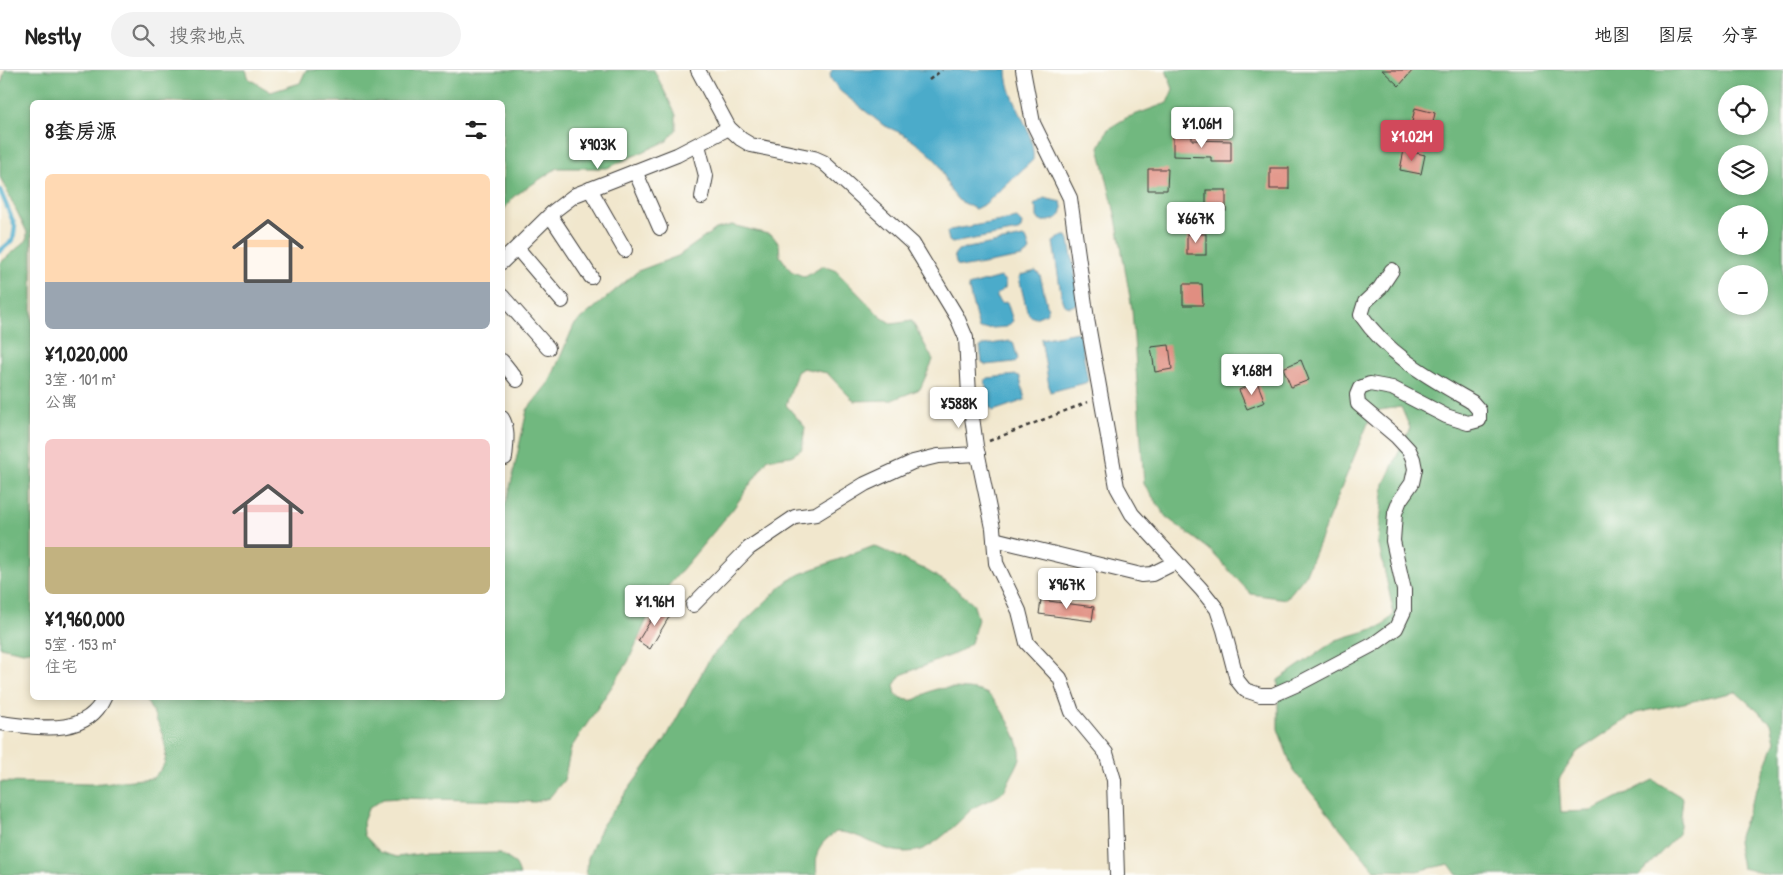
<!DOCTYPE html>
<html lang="zh">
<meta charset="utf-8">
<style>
:root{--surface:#fff;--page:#f2f2f2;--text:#222;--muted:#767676;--line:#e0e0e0;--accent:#d1495b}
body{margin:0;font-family:"Patrick Hand","LXGW WenKai TC",sans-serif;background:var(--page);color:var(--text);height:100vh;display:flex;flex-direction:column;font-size:19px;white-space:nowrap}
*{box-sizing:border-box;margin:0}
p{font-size:16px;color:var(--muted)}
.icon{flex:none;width:28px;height:28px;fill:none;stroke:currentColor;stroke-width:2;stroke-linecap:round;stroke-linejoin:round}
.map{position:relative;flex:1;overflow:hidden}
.sheet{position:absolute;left:30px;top:30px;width:475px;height:600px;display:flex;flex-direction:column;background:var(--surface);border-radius:8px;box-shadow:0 2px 8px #0003}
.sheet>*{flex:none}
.tools{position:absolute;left:1718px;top:15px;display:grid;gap:10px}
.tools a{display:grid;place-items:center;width:50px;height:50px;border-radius:50%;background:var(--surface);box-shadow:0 2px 8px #0003;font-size:25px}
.price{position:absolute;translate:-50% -42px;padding:0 11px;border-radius:5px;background:#fff;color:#222;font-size:16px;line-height:32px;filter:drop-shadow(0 1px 2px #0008)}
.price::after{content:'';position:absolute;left:50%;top:30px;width:15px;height:11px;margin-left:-8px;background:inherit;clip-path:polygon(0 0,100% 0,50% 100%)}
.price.selected{background:var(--accent);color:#fff}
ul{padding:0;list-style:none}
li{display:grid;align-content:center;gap:10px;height:265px;padding:0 15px}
li span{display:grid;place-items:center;height:155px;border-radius:8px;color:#555}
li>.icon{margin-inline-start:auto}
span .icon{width:90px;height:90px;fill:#fffc;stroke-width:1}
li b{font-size:21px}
h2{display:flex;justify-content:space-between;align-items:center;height:60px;padding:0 15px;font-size:21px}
header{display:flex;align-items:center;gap:30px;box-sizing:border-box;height:70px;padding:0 25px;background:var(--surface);border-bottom:1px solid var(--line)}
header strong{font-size:24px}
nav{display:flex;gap:28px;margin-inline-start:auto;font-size:18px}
.search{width:350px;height:45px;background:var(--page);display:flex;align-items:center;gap:12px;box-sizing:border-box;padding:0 18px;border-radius:28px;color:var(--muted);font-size:19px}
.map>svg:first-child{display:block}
.forest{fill:#71b87f;stroke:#466a4e;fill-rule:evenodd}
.water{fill:#4babca;stroke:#346473}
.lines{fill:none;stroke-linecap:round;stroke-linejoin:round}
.stream{stroke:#4babca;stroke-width:4.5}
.building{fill:#e08e81}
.minor-casing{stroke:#3c3a37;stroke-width:16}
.path{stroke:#3c3a37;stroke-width:2.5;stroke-dasharray:4 4;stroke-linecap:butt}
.minor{stroke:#fff;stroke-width:14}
</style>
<header>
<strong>Nestly</strong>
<div class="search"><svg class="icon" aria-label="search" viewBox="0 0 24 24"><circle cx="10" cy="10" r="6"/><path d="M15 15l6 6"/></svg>搜索地点</div>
<nav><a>地图</a><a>图层</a><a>分享</a></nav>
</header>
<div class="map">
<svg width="1783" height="805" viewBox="0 0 1783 805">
<rect width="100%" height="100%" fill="#fdfcf7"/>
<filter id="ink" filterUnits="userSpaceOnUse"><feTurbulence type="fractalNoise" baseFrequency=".02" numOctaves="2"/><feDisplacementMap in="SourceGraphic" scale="10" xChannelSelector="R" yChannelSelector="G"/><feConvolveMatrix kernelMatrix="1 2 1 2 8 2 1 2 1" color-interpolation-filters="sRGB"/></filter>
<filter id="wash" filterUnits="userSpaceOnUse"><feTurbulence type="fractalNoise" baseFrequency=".0096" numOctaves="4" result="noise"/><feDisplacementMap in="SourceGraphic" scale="20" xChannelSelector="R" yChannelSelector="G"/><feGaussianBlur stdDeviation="1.12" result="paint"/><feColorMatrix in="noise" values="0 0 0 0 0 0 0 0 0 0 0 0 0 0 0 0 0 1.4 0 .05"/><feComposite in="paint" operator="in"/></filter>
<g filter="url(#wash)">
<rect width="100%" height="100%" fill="#f1e7cd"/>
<g class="forest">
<path d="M5,0H246L249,9L271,22L300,13L306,0H654L676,45V60L667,71L607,98H557L513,127L503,141L502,32H32V580L23,582L0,577V193L27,170V162L0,107V19Z"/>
<path d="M1166,0H1783V805H1770L1742,798L1737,771L1775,671L1771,653L1736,622L1636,643L1577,682L1559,709L1561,742L1591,741L1653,710L1683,728L1679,764L1639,805H1457L1449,794L1417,801L1374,800L1293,700L1278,659V610L1336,570L1383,556L1394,544L1378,471L1384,414L1410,358L1401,337L1373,341L1305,506L1286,529L1251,524L1209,479L1166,447L1144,414L1132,239L1116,148L1099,77L1108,59L1126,48L1167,33L1173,19ZM1726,24H1759V56H1726ZM1726,84H1759V116H1726ZM1726,144H1759V176H1726ZM1726,204H1759V236H1726Z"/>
<path d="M732,155L772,165L779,174L780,186L791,201L805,207L823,196L835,200L881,247L892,254L912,251L933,290L920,319L892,330L854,331L827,303L803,298L797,302L786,335L805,357L802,379L791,386L768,389L733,439L654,533L628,592L571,678L564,710L549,728L535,732L401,728L383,729L368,739L363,752L364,765L380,782L397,787L419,784L500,783L516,794L520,805H0V712L91,714L153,708C156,704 161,700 163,696C173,677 154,645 145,628H502L503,439L508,427L527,340L550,311L574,255L638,201L678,186L716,159Z"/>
<path d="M874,476L924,499L946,512L973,533L978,549L971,573L959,582L901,605L894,615L896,625C919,638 918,623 937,619C948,617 980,618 989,625C1001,635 1023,673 1020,688C1018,695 1013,703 1010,709C1008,713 1006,719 1003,722C995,730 979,732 970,741C957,753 934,778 916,781C882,787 866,762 836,762C817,775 815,782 817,805H586L588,788L601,757L666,668L710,588L744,552L786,512L800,504Z"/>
</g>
<g class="water">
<path d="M832,0H1007C1007,32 1036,59 1033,90L985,134L975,139L958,130L950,120L939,94L927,81L903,64L883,55L840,21L831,9L830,4Z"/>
<path d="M1044,128L1061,132C1066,148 1054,152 1040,151L1037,147V141L1034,135Z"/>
<path d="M1017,148L1022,153L1021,159L1018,161L952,173L949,171L947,162L950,160Z"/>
<path d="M1062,166H1067L1069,170L1080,233L1070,237L1064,235L1062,230L1053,172Z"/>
<path d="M1023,167L1027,170L1030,181L1022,187L966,197L957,195L954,185L958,180Z"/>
<path d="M1036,201L1040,205L1048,239L1047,243L1035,248L1030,246L1027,241L1019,208L1021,205Z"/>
<path d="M1000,207C1005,209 1006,213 1005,218L997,224V228L1001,233L1007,232L1013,251L1007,257L979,259L968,216Z"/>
<path d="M1077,262L1080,265L1088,311L1085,313L1050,322L1041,269Z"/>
<path d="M1010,271L1013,272L1018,289L1015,292L985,295L982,292L980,277L984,275Z"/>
<path d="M1017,305L1020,307L1025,330L993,341L990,338L985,310L988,308Z"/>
</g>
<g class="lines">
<path class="stream" d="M0,120L15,156L13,170L0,181"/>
</g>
<g id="blocks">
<g class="building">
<path d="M1382,0H1413L1399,16Z"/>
<path d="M1415,38L1435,43L1431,62L1411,57Z"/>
<path d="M1173,66H1192V70L1231,71V92H1211V87L1173,86Z"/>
<path d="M1404,80L1425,85L1421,104L1400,100Z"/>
<rect x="1270" y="98" width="19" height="21"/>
<path d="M1148,99H1168L1167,120H1148Z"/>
<rect x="1206" y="120" width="20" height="21"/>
<rect x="1187" y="164" width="19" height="21"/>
<path d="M1183,214H1202L1203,235H1183Z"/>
<path d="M1169,275L1172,299L1155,302L1151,277Z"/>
<path d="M1301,290L1309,310L1291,317L1283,298Z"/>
<path d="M1257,312L1265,332L1247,339L1239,320Z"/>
<path d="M1041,530L1094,537L1092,551L1039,544Z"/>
<path d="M660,535L672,542L650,579L638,571Z"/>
</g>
</g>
</g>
<g filter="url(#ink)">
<use href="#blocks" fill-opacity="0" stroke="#3c3a37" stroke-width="1"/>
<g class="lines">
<g class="minor-casing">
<g id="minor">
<path d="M698,0L729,58L741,69L751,75L814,88L823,92L913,174L957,247L966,268L969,325L976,376L993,458L996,493L1019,541L1027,573L1060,608L1072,642L1106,683L1114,710L1117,805"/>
<path d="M1023,0L1033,53L1070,128L1087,249L1117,417L1132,444L1201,519L1217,539L1224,560L1237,610L1245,620L1260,625H1273L1300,613L1374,574L1396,558L1404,541V520L1393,471L1395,443L1400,430L1412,413L1415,399L1413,389L1409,380L1397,367L1358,334L1357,325L1360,318L1370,314L1392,318L1446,346L1468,353L1479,350V340L1472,332C1429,307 1389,286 1361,245L1365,232L1380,218L1392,200"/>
<path d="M698,75L706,106L702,127"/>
<path d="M635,101L660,158"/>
<path d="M590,119L625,180"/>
<path d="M550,145L591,207"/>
<path d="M517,178L562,231"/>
<path d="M502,192L554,141L575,125L677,85L729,58"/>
<path d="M502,226L548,278"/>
<path d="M502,291L517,310"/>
<path d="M502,348C509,359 506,375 505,388"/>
<path d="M994,469L1141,505L1152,504L1176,492"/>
<path d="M693,535L749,478L795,447L816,444L865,414L913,392L938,386L978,384"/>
<path d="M0,653C36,657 86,668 104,628"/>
</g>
</g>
<g class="path">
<path d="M929,10L942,0"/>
<path d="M989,371L1088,332"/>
</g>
<use href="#minor" class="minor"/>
</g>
</g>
</svg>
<div class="tools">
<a><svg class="icon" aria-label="locate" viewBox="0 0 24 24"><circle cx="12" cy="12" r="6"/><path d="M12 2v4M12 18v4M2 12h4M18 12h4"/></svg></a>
<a><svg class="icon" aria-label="layers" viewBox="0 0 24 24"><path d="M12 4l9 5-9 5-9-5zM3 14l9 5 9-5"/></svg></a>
<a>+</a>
<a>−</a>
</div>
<b class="price" style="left:1202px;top:79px">¥1.06M</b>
<b class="price selected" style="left:1412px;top:92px">¥1.02M</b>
<b class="price" style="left:598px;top:100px">¥903K</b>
<b class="price" style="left:1196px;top:174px">¥667K</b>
<b class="price" style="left:1252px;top:326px">¥1.68M</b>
<b class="price" style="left:959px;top:359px">¥588K</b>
<b class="price" style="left:1067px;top:540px">¥967K</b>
<b class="price" style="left:655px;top:557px">¥1.96M</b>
<section class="sheet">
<h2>8套房源<svg class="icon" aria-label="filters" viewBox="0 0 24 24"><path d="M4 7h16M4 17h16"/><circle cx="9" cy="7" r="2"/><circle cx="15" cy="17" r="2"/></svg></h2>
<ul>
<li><span style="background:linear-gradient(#ffd9b3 70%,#9aa5b1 0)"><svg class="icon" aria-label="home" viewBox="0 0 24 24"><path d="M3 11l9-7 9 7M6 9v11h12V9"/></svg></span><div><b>¥1,020,000</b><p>3室 · 101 m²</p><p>公寓</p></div></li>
<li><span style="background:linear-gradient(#f6c9c9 70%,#c2b280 0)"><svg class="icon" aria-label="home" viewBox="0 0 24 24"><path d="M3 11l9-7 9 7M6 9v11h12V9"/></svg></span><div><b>¥1,960,000</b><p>5室 · 153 m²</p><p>住宅</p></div></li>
</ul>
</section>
</div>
